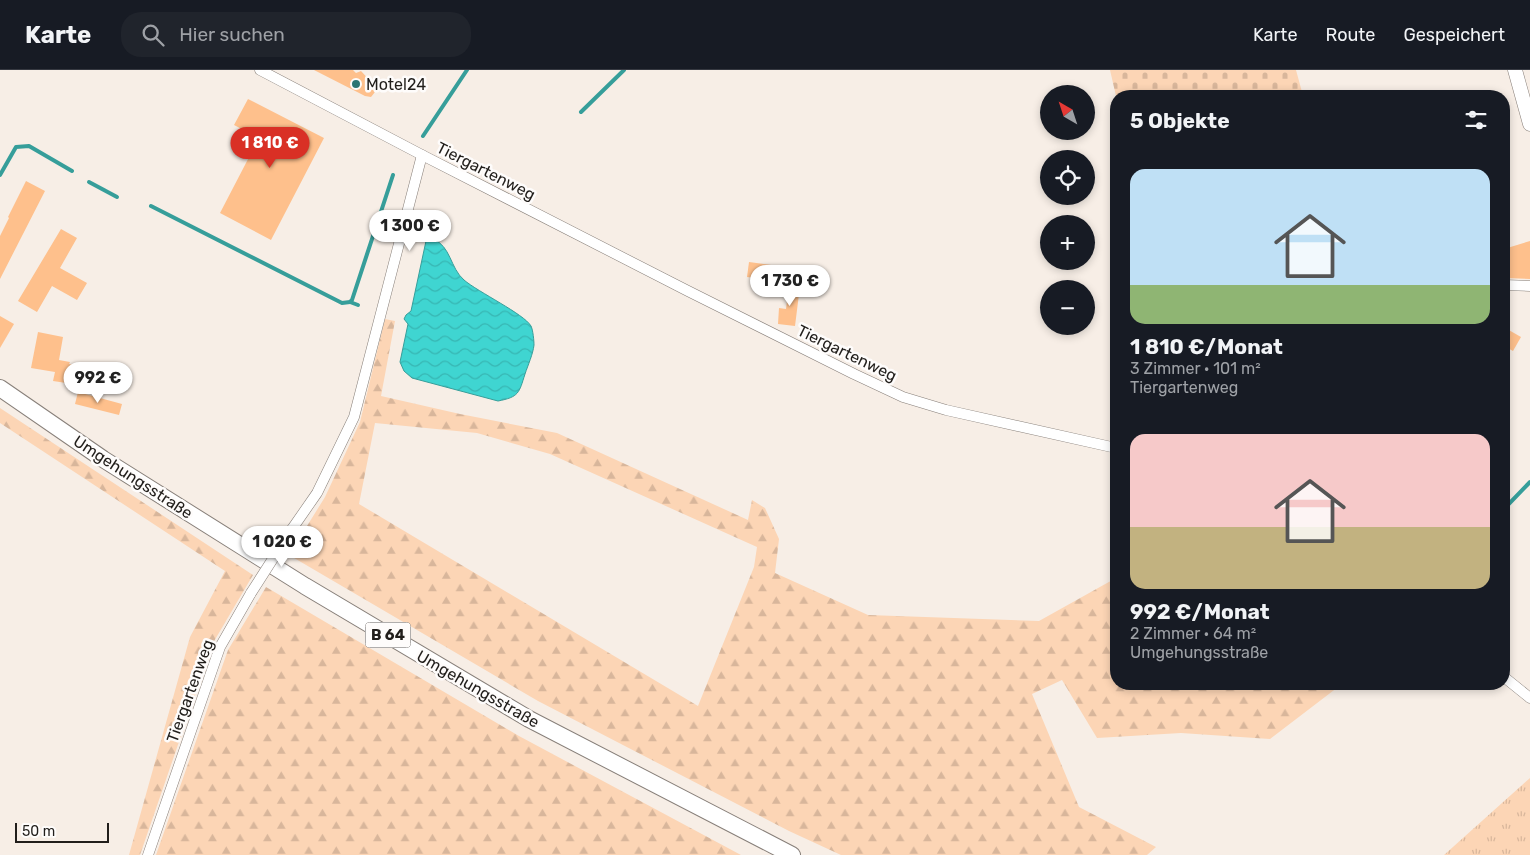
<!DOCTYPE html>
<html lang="de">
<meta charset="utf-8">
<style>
:root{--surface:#171b24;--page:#20242c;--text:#f1f3f6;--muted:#9ea1a6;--line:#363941;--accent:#d93025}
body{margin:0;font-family:Rubik,sans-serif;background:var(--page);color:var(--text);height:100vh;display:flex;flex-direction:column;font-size:19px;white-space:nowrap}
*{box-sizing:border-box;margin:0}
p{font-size:16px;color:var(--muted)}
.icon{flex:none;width:28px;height:28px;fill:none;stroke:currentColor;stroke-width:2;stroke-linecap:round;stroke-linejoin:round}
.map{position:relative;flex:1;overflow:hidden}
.side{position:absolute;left:1110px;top:20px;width:400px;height:600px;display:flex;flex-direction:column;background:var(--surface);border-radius:20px;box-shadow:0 2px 8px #0003}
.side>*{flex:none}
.needle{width:32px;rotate:321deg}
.controls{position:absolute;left:1040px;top:15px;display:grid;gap:10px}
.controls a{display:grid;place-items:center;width:55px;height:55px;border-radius:50%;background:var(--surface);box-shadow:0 2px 8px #0003;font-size:25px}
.scale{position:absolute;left:15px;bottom:12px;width:94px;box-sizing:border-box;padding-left:5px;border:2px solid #211e1b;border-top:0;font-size:14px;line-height:18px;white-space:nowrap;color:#211e1b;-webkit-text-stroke:4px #fefcfb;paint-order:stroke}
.price{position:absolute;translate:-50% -42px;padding:0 11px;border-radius:18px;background:#fff;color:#222;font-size:16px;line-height:32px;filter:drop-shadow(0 1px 2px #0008)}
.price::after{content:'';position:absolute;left:50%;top:30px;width:15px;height:11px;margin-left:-8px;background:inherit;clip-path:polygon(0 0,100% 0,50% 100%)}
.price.selected{background:var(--accent);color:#fff}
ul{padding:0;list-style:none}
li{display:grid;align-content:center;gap:10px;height:265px;padding:0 20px}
li span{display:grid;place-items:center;height:155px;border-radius:15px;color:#555}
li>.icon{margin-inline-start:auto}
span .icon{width:90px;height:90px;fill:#fffc;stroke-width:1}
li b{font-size:21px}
h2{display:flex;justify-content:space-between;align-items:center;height:60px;padding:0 20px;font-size:21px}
header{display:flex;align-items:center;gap:30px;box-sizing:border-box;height:70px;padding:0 25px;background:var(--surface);border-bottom:1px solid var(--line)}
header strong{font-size:24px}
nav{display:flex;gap:28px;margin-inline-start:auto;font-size:18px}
.search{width:350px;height:45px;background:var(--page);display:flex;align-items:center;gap:12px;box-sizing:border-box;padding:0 18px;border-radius:20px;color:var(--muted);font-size:19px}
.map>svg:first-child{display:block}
.grass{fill:url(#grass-tufts)}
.forest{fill:url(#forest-firs);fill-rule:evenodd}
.cemetery{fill:url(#cemetery-stones)}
.water{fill:url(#water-waves);stroke:#369e9a}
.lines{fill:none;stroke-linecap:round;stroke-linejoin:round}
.stream{stroke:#369e9a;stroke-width:4}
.building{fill:#fec08c}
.street-casing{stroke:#877f79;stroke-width:11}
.secondary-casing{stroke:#877f79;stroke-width:15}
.primary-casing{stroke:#877f79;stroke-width:18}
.street{stroke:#fff;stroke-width:10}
.secondary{stroke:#fff;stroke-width:14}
.primary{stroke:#fff;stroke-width:16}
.street-bridge-casing{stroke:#877f79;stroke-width:11;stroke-linecap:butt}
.street-bridge{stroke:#fff;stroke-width:10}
.poi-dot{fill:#2c7673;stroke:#fefcfb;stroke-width:2}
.labels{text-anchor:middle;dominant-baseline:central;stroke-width:5;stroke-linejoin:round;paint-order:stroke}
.shield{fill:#fefcfb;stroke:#63615e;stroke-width:1}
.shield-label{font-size:15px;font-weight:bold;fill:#211e1b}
.poi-label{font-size:16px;fill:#211e1b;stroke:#fefcfb;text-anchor:start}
.street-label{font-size:16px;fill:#211e1b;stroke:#fefcfb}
</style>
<header>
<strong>Karte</strong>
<div class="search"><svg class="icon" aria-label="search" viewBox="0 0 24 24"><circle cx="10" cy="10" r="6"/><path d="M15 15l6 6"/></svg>Hier suchen</div>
<nav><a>Karte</a><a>Route</a><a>Gespeichert</a></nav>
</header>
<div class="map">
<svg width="1530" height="785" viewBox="0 0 1530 785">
<defs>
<pattern id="grass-tufts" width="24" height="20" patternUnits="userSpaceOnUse" patternTransform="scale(1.25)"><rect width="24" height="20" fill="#fcd5b5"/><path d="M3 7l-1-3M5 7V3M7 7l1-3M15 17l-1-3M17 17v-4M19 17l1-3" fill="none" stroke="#d8b69b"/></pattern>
<pattern id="forest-firs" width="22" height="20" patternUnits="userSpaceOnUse" patternTransform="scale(1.25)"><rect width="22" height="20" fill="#fcd5b5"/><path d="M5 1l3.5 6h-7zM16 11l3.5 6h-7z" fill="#d8b69b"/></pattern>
<pattern id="cemetery-stones" width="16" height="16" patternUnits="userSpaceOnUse" patternTransform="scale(1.25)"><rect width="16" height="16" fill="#fcd5b5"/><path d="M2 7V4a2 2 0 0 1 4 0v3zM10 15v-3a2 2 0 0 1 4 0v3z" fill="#d8b69b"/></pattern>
<pattern id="water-waves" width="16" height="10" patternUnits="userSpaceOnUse" patternTransform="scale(1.25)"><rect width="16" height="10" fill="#3fd5d1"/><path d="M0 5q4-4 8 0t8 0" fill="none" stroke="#37b6b3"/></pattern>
</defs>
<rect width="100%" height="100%" fill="#f7eee6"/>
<path class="grass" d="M1530,708V785H1444Z"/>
<g class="forest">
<path d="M385,249L395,251L381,326L460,344L557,363L748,450L752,430L765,438L779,469L775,503L868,545L1039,551L1116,508V614H1342L1270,669L1181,663L1097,668L1062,610L1032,624L1079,737L1156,777L1147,785H841L789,761L538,631L289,485L325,427L360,352ZM375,353L477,363L550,384L757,477L754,497L698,636L359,434Z"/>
<path d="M0,338L253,505L213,573L140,785H129L190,567L225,501L0,353Z"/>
<path d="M266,517L519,666L741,785H156L228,580Z"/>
</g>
<path class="cemetery" d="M1110,0H1296L1302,22L1290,26H1116Z"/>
<path class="water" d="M433,169C451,176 450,198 464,210C478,222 524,244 531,256C533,260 534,271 534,275C533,284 528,295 525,304C519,323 519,327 498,331L412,308L404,301L400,292L408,254L404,249L406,245L411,241L426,171Z"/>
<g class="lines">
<g class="stream">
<path d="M581,42L624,0"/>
<path d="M423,66L467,0"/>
<path d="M0,105L16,77L29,76L72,101"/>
<path d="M89,112L117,127"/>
<path d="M151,136L342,233L350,232L352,230L393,105"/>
<path d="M350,232L358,235"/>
<path d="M1504,439L1530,412"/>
</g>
</g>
<g class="building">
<path d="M314,0H353L356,3L361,1L374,15L375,22L371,27L365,26Z"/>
<path d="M248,29L324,68L271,170L220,143L259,68L234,55Z"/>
<path d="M26,111L45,121L0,209V166L9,148L8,147Z"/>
<path d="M61,159L77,168L60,198L87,213L77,230L52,216L37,242L18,231Z"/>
<path d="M1530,171V209L1504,208V179Z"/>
<path d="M749,192L771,195L769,210L747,207Z"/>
<path d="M789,215L800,216L795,256L778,254L779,238L786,239Z"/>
<path d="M0,246L14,254L0,278Z"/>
<path d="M1507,259L1521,267L1513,281L1504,276V265Z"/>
<path d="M38,262L63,267L59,290L70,292L69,294L75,295L73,314L53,311L55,302L31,298Z"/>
<path d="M106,292L116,295L113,304L104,301Z"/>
<path d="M78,322L122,334L119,345L75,334Z"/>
</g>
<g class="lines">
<g class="street-casing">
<g id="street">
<path d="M260,0L422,85L688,221L854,304L903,327L946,340L1116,378"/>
<path d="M1504,215L1530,216"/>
<path d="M292,459L317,423L354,347L422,85"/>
<path d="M1504,607L1530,628"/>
<path d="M148,785L220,577L251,523"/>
</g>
</g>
<g class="secondary-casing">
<path id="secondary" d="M1515,0L1530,54"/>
</g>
<g class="primary-casing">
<path id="primary" d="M0,318L103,389L305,516L529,649L792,785"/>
</g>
<use href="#street" class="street"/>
<use href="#secondary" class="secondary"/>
<use href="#primary" class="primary"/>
<g class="street-bridge-casing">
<path id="street-bridge" d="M251,523L292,459"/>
</g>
<use href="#street-bridge" class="street-bridge"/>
</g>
<circle class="poi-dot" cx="356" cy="14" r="5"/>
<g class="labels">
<rect class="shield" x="365.5" y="552.5" width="45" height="25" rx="4"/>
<g class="shield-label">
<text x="388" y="565">B 64</text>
</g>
<g class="poi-label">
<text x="366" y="14">Motel24</text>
</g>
<g class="street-label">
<text transform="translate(486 101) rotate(27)">Tiergartenweg</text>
<text transform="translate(847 283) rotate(26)">Tiergartenweg</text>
<text transform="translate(133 407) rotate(33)">Umgehungsstraße</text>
<text transform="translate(478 619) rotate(30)">Umgehungsstraße</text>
<text transform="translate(190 621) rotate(-70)">Tiergartenweg</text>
</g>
</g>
</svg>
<div class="controls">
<a><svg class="needle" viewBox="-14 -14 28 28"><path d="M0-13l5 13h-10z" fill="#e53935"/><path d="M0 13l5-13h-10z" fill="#9ea1a6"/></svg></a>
<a><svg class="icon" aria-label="locate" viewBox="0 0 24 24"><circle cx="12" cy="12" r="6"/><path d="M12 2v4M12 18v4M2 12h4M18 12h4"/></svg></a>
<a>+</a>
<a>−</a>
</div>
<div class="scale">50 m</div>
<b class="price selected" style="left:270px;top:99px">1 810 €</b>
<b class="price" style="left:410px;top:182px">1 300 €</b>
<b class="price" style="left:790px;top:237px">1 730 €</b>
<b class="price" style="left:98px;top:334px">992 €</b>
<b class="price" style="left:282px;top:498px">1 020 €</b>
<section class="side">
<h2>5 Objekte<svg class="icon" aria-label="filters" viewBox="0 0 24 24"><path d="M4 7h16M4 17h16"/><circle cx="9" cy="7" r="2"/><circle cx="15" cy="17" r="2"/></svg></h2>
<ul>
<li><span style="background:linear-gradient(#bfe0f5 75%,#8fb573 0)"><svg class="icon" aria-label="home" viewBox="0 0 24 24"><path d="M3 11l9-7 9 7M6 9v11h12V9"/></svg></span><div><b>1 810 €/Monat</b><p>3 Zimmer · 101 m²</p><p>Tiergartenweg</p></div></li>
<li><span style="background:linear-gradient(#f6c9c9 60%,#c2b280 0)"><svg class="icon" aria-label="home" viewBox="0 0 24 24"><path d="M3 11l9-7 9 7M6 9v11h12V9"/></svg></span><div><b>992 €/Monat</b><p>2 Zimmer · 64 m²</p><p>Umgehungsstraße</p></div></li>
</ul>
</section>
</div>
